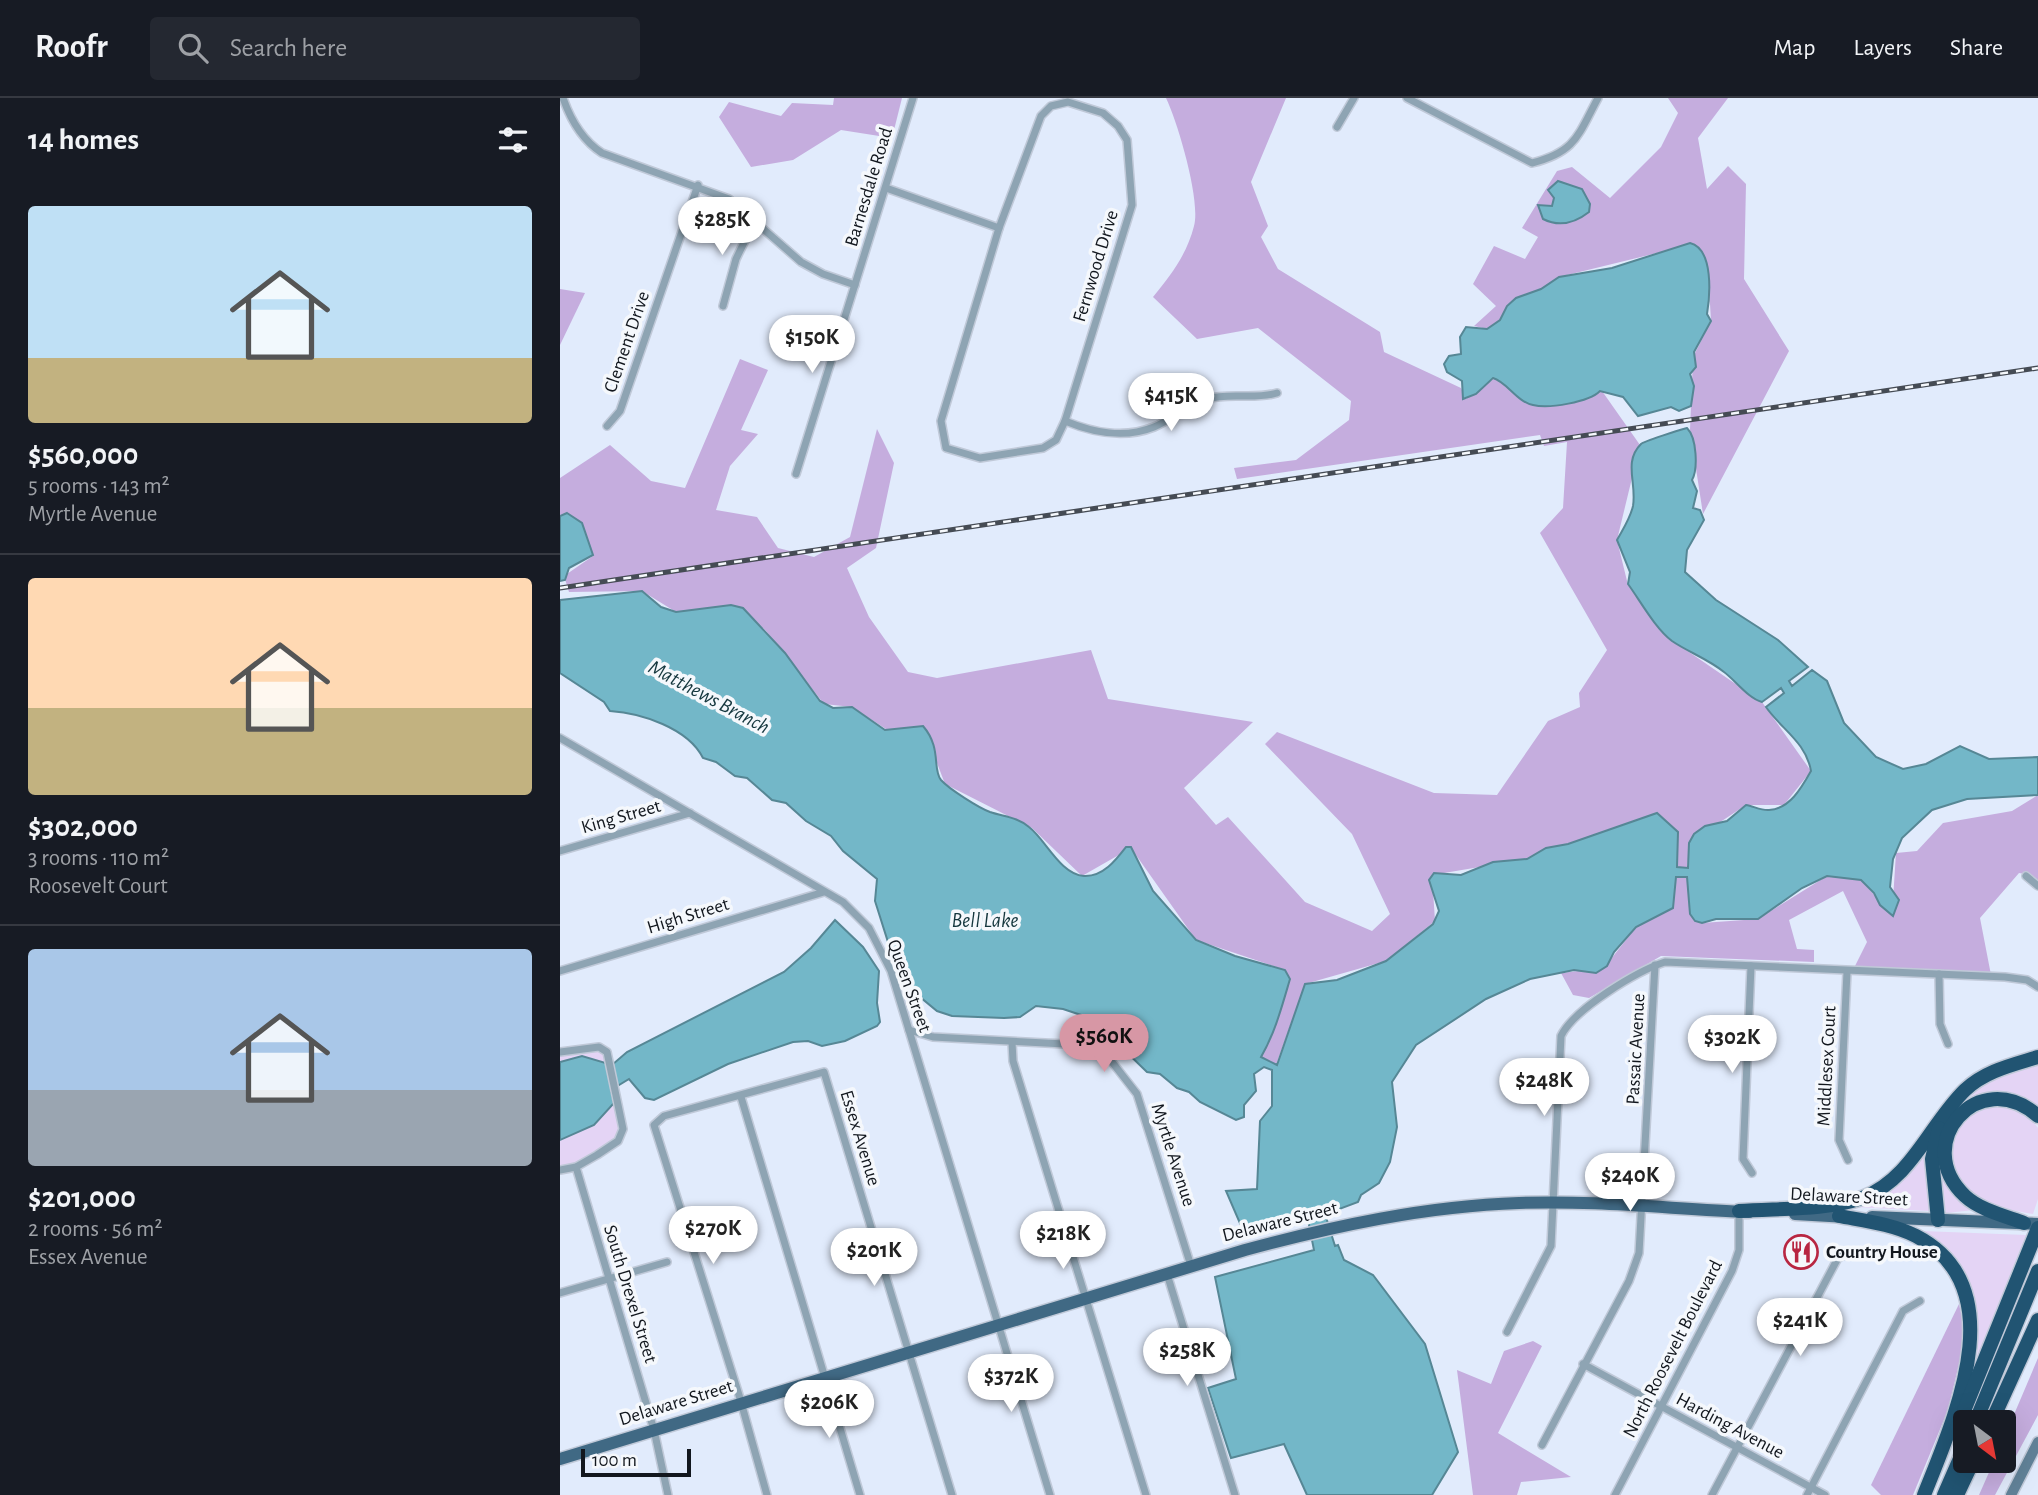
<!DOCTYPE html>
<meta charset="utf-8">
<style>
:root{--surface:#171b24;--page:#242831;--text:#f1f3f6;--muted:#9ea1a6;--line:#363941;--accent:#d797a5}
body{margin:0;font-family:"Alegreya Sans",sans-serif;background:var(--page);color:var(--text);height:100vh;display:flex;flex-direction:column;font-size:26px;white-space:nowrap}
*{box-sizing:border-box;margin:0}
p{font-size:23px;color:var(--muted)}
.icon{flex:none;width:38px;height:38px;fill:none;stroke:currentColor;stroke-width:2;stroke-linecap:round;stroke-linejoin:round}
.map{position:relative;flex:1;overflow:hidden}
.panel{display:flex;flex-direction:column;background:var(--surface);width:560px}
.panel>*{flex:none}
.needle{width:46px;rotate:148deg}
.tools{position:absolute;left:1393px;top:1312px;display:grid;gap:14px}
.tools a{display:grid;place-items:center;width:63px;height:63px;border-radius:7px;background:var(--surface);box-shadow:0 7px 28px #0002;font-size:35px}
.scale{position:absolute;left:21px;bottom:18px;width:110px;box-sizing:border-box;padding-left:7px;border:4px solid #12171e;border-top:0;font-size:19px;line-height:24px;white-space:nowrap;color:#12171e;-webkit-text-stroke:5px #f5f8fc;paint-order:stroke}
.price{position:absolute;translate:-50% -60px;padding:0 16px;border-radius:24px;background:#fff;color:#222;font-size:23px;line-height:46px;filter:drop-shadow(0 2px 4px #0008)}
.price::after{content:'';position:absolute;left:50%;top:42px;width:21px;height:16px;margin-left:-10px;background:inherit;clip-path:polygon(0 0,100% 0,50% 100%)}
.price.active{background:var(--accent);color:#111}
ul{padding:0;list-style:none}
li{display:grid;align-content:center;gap:14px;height:371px;padding:0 28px}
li+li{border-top:2px solid var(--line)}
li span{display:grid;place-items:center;height:217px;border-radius:7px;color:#555}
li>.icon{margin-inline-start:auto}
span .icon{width:126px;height:126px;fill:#fffc;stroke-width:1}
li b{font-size:30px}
h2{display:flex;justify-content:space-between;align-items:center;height:84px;padding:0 28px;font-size:30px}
header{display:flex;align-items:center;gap:42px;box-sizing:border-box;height:98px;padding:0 35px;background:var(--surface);border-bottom:2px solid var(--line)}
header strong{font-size:33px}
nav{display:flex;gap:38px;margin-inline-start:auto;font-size:24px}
.search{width:490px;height:63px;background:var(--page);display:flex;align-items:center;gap:18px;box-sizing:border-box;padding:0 24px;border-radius:7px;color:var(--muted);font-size:26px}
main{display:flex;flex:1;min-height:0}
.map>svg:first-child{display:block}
.green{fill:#e4d4f5}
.forest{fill:#c5adde}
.water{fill:#73b7c8;stroke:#568795;stroke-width:2}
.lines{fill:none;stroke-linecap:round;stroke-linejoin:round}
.street-casing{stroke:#c0c9d8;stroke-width:10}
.secondary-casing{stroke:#c0c9d8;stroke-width:13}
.primary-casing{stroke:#c0c9d8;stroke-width:15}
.highway-casing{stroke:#c0c9d8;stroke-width:17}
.street{stroke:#8ea4b3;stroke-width:7}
.secondary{stroke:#618298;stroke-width:10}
.primary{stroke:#406984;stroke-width:12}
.highway{stroke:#215472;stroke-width:14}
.rail-casing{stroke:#454b54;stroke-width:5}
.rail{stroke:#f5f8fc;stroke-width:2.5;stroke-dasharray:8;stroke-linecap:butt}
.labels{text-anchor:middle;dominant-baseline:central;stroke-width:7;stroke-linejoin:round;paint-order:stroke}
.street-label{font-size:19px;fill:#12171e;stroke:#f5f8fc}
.poi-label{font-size:19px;font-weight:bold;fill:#12171e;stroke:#f5f8fc;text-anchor:start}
.water-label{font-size:21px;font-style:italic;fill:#15373e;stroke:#f5f8fc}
</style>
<header>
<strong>Roofr</strong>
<div class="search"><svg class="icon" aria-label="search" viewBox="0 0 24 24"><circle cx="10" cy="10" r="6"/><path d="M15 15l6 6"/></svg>Search here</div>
<nav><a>Map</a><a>Layers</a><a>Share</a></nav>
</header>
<main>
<section class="panel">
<h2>14 homes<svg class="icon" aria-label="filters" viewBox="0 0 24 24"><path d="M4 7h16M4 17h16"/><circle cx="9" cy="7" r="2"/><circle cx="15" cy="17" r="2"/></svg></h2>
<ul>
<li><span style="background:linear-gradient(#bfe0f5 70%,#c2b280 0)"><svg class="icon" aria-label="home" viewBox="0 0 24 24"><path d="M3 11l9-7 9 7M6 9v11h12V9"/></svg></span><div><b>$560,000</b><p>5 rooms · 143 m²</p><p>Myrtle Avenue</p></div></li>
<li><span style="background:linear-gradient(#ffd9b3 60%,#c2b280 0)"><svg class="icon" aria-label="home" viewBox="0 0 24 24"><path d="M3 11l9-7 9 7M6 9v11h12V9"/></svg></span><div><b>$302,000</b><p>3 rooms · 110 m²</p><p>Roosevelt Court</p></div></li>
<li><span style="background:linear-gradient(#a9c7e8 65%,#9aa5b1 0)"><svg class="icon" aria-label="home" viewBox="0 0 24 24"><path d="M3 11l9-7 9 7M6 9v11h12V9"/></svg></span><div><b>$201,000</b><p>2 rooms · 56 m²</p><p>Essex Avenue</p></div></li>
</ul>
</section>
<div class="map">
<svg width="1478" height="1397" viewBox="0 0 1478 1397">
<rect width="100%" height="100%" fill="#e1ebfc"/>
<g class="green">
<path d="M39,949L47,954L62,1021L58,1043L37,1057L0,1072V954Z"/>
<path d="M1478,963V1010C1457,987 1432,996 1407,1004L1418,989Z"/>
<path d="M1436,1006L1467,1016L1478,1030V1101L1473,1116C1431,1109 1414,1103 1389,1067C1397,1028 1398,1021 1436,1006Z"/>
<path d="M1368,1051L1369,1113L1296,1109L1331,1092Z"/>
<path d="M1379,1071L1388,1085L1414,1112L1386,1115Z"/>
<path d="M1362,1133L1466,1137L1417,1260C1421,1191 1411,1181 1362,1133Z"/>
</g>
<g class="forest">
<path d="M274,0H342L332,40L281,32L233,62L191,69L159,19L169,4L221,18L232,5L273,7Z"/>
<path d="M606,0H726L691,84L708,128L701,139L718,171L820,234L824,254L901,290L906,301L935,280L974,308L1042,293L1080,347L1057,442L1068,487L1110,541L1202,604L1251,673L1224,707H1186L1130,744L1127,770L1117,769L1118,736L1097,715L967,761L872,777L875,823L826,863L745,886L716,967L701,959L725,872L636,842L571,750L522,778L472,730L385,686L363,628L329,633L292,609L264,606L206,533L179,508L116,514L82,493L9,494L4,478L33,458L22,425L0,419V380L50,347L91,383L125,390L180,261L208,272L181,332L198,336L170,368L156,412L197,419L218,450L254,459L290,439L317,331L334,365L316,450L287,470L309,519L348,574L377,580L531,552L548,601L693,624L624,690L656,727L668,719L745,804L812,833L830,816L792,736L705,646L717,634L874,695L937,697L988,623L1020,609L1019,595L1047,552L980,435L1003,410L1007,344L984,348L980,337L677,381L674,370L736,362L789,322L791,303L698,230L637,241L593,199C611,177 627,156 634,128C641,103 618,25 606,0Z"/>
<path d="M1108,0H1168L1138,40L1147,91L1168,68L1186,86L1184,181L1229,253L1143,416L1130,332L1133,259L1151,223L1148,172L1134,146L999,179L927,231L914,228L936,208L913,186L934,148L965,161L978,139L962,130L997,73L1012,69L1050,100L1101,49L1118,15Z"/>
<path d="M0,191L25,195L0,247Z"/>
<path d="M1478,697V783L1471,777L1459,775L1420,820L1431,877L1294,870L1307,844L1283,793L1229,822L1237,851L1254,852V864L1101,858L1029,900L1013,897L1001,875L1044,870L1076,829L1113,809L1116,779H1127L1130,816L1142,825L1198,821L1267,778L1301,782L1332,817L1336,755L1357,753L1383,725L1452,713Z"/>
<path d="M1399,1206L1406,1237L1388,1312L1353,1397H1321L1311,1387Z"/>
<path d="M973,1243L982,1248L938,1335L1011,1379L961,1384L957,1397H913L897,1272L931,1286L944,1253Z"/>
<path d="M1478,1260V1317L1435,1397H1419L1434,1363H1444V1340Z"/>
</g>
<g class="water">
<path d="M998,83L1022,91L1030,106L1029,114C1015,125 999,129 983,121L978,107L992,108L994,100L988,92Z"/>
<path d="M1130,145C1154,151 1150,198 1147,216L1151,223L1134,254L1136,269L1130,276L1134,288L1131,308L1119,313L1111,309L1078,318L1063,299L1040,293C1029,304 989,311 973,307C957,304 947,284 933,280L916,296L903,301L902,283L887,274L884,266L889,258L901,256L900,239L906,229L927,231L940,222L947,208L956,200L981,191L999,179L1052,170Z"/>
<path d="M1127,330C1137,340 1138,371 1132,382L1137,393L1133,410L1140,412L1144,422L1127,452L1125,474L1156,502L1218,542L1248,569L1229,583L1232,588L1252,572L1267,583L1284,625L1316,659L1343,671L1366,666L1400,648L1429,661L1478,659V697L1407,701L1372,712L1342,740L1333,761L1330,789L1339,802L1333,818L1320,807L1314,795L1301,782L1267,778L1242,790L1198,821H1156L1142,825L1135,823L1130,816L1127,779H1116L1113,810L1076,829L1054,854L1047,868L1036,875L1014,872L970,881L926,901L856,947L832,984L837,1029L830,1064L819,1085L801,1097L798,1104L771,1114L766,1119L775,1148L778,1147L784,1162L813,1177L865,1246L898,1354L872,1397H747L724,1346L671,1360L648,1290L676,1281L655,1179L754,1152L748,1122L711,1125L687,1132L682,1130L666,1093L697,1091L700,1023L712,1008V972L704,969L694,976L696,993L684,1007V1019L676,1022L640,1004L629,994L617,990L600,976L587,974L554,942L521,917L503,911L476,908L460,919L444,920L392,918L377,913L354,894L328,844L315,803L317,781L283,753L271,738L246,723L226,705L212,702L187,680L175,678L156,664L143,660C128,630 81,615 50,613L44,604L0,575V502L82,493L101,509L116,514L171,507L183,510L225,555L260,603L273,610L292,609L325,632L363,628C382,650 372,671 381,682C389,691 419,710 430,714C445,719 457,719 469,729C486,742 500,776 524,778C543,779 556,762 566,749H571L593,793L636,842L675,858L725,872L730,881C722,908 715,935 701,959L717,967L745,886L777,882L826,863L873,826L879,813L869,782L874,775L901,777L933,764L967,761L986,750L1008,746L1097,715L1118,734L1117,769L1128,770L1129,745L1134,736L1145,728L1167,723L1186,707C1193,708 1202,713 1209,712C1230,711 1242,689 1251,673C1246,644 1221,631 1206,609L1224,595L1221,590L1202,604C1188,600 1176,583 1164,574C1148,561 1128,554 1112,543C1095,530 1081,504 1068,486L1070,474L1057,442C1063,431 1070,421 1073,408C1077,385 1063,364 1081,346C1084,343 1120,332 1127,330Z"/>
<path d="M7,415L22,425L33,457L9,470L5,482L0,483V418Z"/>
<path d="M275,822L303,849L319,873L317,905L320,924L317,928L285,943L262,948L248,943L233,944L168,966L94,1002L85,1000L69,981L51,992L54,1005L34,1027L0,1042V964L22,958L52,967L67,954L224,874L251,850Z"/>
</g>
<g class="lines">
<g class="street-casing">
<g id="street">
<path d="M3,0C11,23 22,42 42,55L169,101L241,164L263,176L295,187"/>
<path d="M847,0L972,65C1016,54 1018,37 1038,0"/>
<path d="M508,4L543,15L558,28L567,42L572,107L505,323L496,342L483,350L420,360L386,350L381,323L439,130L481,18L491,8Z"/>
<path d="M777,29L794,0"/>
<path d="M326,90L439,130"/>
<path d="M163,208L176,161L194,124"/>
<path d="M505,323C534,335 564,341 594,329C613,321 627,306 647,301C670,294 694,302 717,295"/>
<path d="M47,328L60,313L138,87"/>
<path d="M236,376L353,0"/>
<path d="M0,640L283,804L309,830L331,873L490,1397"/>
<path d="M0,753L130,715"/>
<path d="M1466,778L1478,788"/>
<path d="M1191,868L1183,1061L1192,1075"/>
<path d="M0,873L264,794"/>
<path d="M1287,874L1279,1042L1288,1062"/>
<path d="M1379,876L1380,926L1388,946"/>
<path d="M349,932L373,939L524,947L545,955L577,996L631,1168"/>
<path d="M452,944L453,963L586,1397"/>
<path d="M0,954L39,949L47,954L63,1031L58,1043L37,1057L16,1069L0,1072"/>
<path d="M181,999L300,1397"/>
<path d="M16,1069L94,1332L108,1397"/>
<path d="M607,1176L675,1397"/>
<path d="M0,1195L107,1164"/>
<path d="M947,1234L991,1148L1001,938C1014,911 1077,873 1105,864L1445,879L1467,882L1478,889"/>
<path d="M1023,1266L1265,1397"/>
<path d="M982,1347L1069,1183L1079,1155L1095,867"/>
<path d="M207,1397L179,1297L94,1027L104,1018L264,974L392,1397"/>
<path d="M1055,1397L1172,1173L1179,1152V1113"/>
<path d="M1152,1397L1278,1160L1287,1156"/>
<path d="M1247,1397L1343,1213L1360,1203"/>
</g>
</g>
<g class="secondary-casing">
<path id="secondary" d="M1451,1397L1478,1344"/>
</g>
<g class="primary-casing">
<g id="primary">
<path d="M1235,1116L1287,1119"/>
<path d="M1312,1119L1478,1126"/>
<path d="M0,1361L685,1152C774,1128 866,1108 959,1105C1035,1102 1112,1111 1189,1114"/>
</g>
</g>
<g class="highway-casing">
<g id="highway">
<path d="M1179,1113C1218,1110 1265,1113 1302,1100C1351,1082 1370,1026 1405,992C1425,973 1452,967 1478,959"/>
<path d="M1279,1118C1305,1123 1332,1126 1356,1138C1455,1189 1394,1321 1364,1397"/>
<path d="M1378,1122L1372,1061L1379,1030"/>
<path d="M1464,1125C1445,1118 1420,1112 1405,1098C1350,1046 1418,966 1478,1018"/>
<path d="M1415,1325L1478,1173"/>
<path d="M1431,1325L1478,1222"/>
<path d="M1397,1330L1478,1130"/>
<path d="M1384,1397L1405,1349"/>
<path d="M1397,1397L1413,1363"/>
</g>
</g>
<use href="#street" class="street"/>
<use href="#secondary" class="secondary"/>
<use href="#primary" class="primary"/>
<use href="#highway" class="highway"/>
<g class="rail-casing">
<path id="rail" d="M0,490L1478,270"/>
</g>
<use href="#rail" class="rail"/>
</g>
<defs>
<g id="restaurant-ring" transform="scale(1.75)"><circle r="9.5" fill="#f5f8fc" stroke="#b82641" stroke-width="1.5"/><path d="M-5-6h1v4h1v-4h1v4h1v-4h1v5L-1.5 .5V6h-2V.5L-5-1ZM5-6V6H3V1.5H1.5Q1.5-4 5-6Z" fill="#b82641"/></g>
</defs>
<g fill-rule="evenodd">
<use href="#restaurant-ring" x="1241" y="1154"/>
</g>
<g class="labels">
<g class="street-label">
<text transform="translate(309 89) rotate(-73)">Barnesdale Road</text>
<text transform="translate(536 168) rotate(-73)">Fernwood Drive</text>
<text transform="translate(67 244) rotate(-71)">Clement Drive</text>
<text transform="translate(61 719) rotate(-16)">King Street</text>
<text transform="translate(128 818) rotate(-17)">High Street</text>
<text transform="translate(349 888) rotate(70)">Queen Street</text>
<text transform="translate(1076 951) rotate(-87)">Passaic Avenue</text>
<text transform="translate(1267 968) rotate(-87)">Middlesex Court</text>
<text transform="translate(300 1040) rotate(73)">Essex Avenue</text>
<text transform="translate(613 1057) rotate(72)">Myrtle Avenue</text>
<text transform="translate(1289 1099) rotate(3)">Delaware Street</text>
<text transform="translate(720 1124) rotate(-14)">Delaware Street</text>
<text transform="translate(70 1196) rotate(73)">South Drexel Street</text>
<text transform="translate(1113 1251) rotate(-63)">North Roosevelt Boulevard</text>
<text transform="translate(116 1305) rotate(-17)">Delaware Street</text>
<text transform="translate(1170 1328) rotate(28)">Harding Avenue</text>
</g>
<g class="poi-label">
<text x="1266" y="1154">Country House</text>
</g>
<g class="water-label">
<text transform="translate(149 599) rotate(28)">Matthews Branch</text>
<text x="425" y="822">Bell Lake</text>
</g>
</g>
</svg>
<div class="tools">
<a><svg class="needle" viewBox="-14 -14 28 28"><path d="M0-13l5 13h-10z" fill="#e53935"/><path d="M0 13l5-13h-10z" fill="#9ea1a6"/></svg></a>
</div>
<div class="scale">100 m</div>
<b class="price" style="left:162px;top:159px">$285K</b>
<b class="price" style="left:252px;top:277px">$150K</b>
<b class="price" style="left:611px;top:335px">$415K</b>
<b class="price active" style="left:544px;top:976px">$560K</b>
<b class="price" style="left:1172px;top:977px">$302K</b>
<b class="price" style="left:984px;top:1020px">$248K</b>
<b class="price" style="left:1070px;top:1115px">$240K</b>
<b class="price" style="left:153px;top:1168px">$270K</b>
<b class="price" style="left:503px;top:1173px">$218K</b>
<b class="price" style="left:314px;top:1190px">$201K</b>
<b class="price" style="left:1240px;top:1260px">$241K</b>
<b class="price" style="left:627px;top:1290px">$258K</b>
<b class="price" style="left:451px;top:1316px">$372K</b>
<b class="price" style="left:269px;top:1342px">$206K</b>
</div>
</main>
